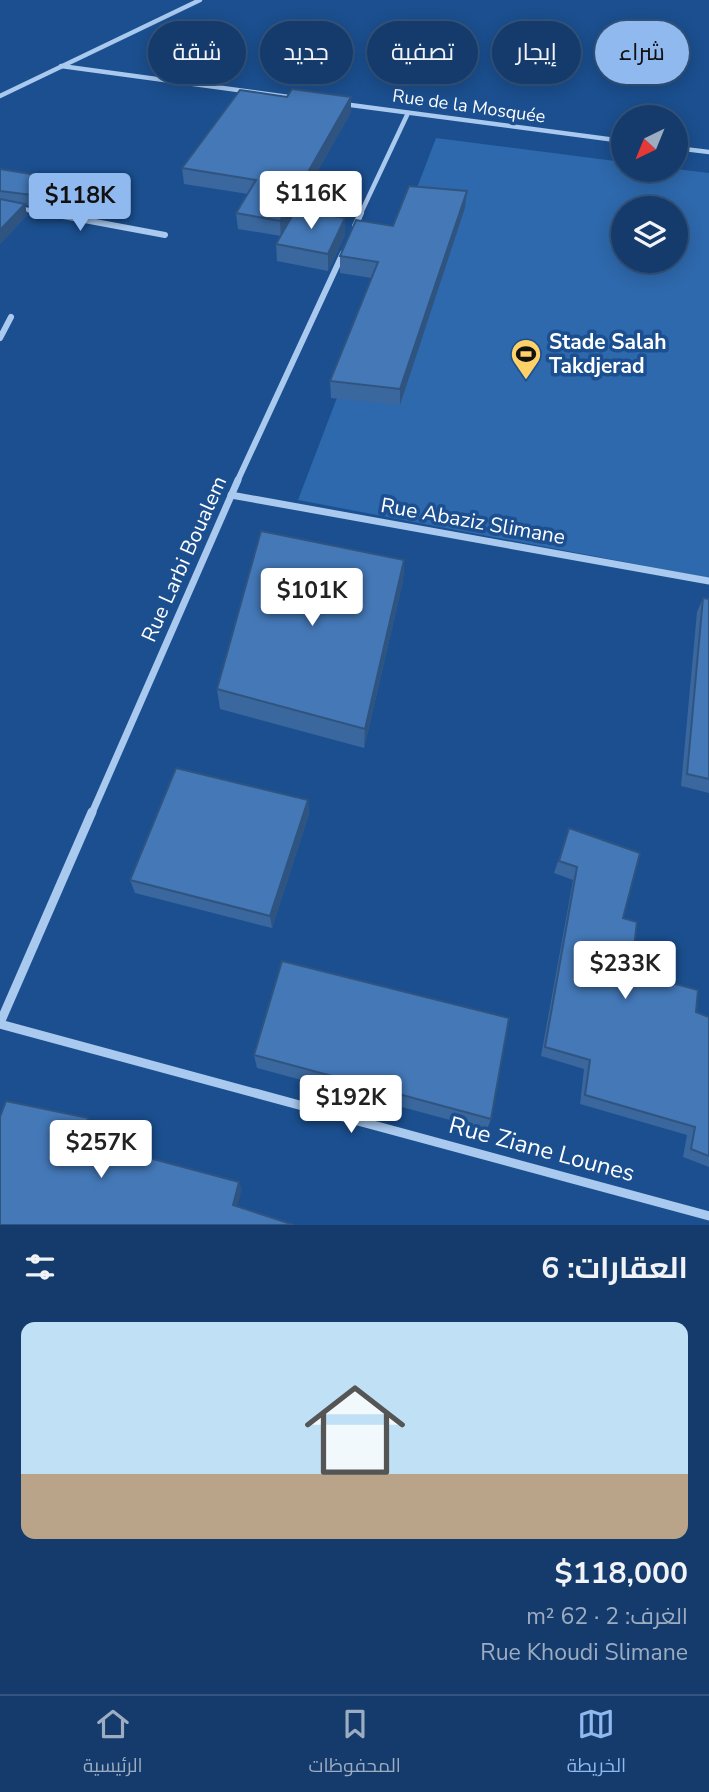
<!DOCTYPE html>
<html lang="ar">
<meta charset="utf-8">
<style>
:root{--surface:#143b6b;--page:#214673;--text:#f1f3f6;--muted:#9dadc1;--line:#33557e;--accent:#90b9f0}
body{margin:0;font-family:"Nunito Sans",Cairo,sans-serif;background:var(--page);color:var(--text);direction:rtl;height:100vh;display:flex;flex-direction:column;font-size:26px;white-space:nowrap}
*{box-sizing:border-box;margin:0}
p{font-size:23px;color:var(--muted)}
.icon{flex:none;width:38px;height:38px;fill:none;stroke:currentColor;stroke-width:2;stroke-linecap:round;stroke-linejoin:round}
.map{position:relative;height:1225px;overflow:hidden;direction:ltr}
.sheet{display:flex;flex-direction:column;background:var(--surface);flex:1}
.sheet>*{flex:none}
.top-card{position:absolute;left:21px;top:21px;width:668px;height:63px;direction:rtl;display:flex;gap:14px}
.needle{width:46px;rotate:223deg}
.buttons{position:absolute;left:611px;top:105px;display:grid;gap:14px}
.buttons a{display:grid;place-items:center;width:77px;height:77px;border-radius:50%;background:var(--surface);box-shadow:0 4px 18px #0003,0 0 0 2px var(--line);font-size:35px}
.price{position:absolute;translate:-50% -60px;padding:0 16px;border-radius:7px;background:#fff;color:#222;font-size:23px;line-height:46px;filter:drop-shadow(0 2px 4px #0008)}
.price::after{content:'';position:absolute;left:50%;top:42px;width:21px;height:16px;margin-left:-10px;background:inherit;clip-path:polygon(0 0,100% 0,50% 100%)}
.price.current{background:var(--accent);color:#111}
ul{padding:0;list-style:none}
li{display:grid;align-content:center;gap:14px;height:371px;padding:0 21px}
li+li{border-top:2px solid var(--line)}
li span{display:grid;place-items:center;height:217px;border-radius:14px;color:#555}
li>.icon{margin-inline-start:auto}
span .icon{width:126px;height:126px;fill:#fffc;stroke-width:1}
li b{font-size:30px}
h2{display:flex;justify-content:space-between;align-items:center;height:84px;padding:0 21px;font-size:30px}
.pill{padding:0 24px;border-radius:32px;background:var(--surface);box-shadow:0 4px 18px #0003,0 0 0 2px var(--line);font-size:24px;line-height:63px}
.pill.current{background:var(--accent);color:#111}
.tabs{display:flex;justify-content:space-around;align-items:center;height:98px;border-top:2px solid var(--line);background:var(--surface);font-size:19px;color:var(--muted)}
.tabs a{display:grid;justify-items:center;gap:4px}
.tabs .current{color:var(--accent)}
.map>svg:first-child{display:block}
.green{fill:#2e69ad;fill-rule:evenodd}
.lines{fill:none;stroke-linecap:round;stroke-linejoin:round}
.street-far3{stroke:#a9c9ee;stroke-width:4.5}
.street-far2{stroke:#a9c9ee;stroke-width:6}
.street-far1{stroke:#a9c9ee;stroke-width:7}
.street{stroke:#a9c9ee;stroke-width:9}
.wall{fill:#3a679d}
.shaded-wall{fill:#305480}
.building{fill:#4478b7;stroke:#305480;stroke-width:2}
.labels{text-anchor:middle;dominant-baseline:central;stroke-width:7;stroke-linejoin:round;paint-order:stroke}
.far-street-label{font-size:18px;fill:#fff;stroke:#1b4f8f}
.poi-label{font-size:21px;font-weight:bold;fill:#fff;stroke:#1b4f8f;text-anchor:start}
.street-label{font-size:21px;fill:#fff;stroke:#1b4f8f}
.near-street-label{font-size:24px;fill:#fff;stroke:#1b4f8f}
</style>
<div class="map">
<svg width="709" height="1225" viewBox="0 0 709 1225">
<rect width="100%" height="100%" fill="#1b4f8f"/>
<path class="green" d="M436,138L623,162V170L676,169L709,173V578L298,500ZM623,208H676V261H623Z"/>
<g class="lines">
<g class="street-far3">
<path d="M61,66L296,98"/>
<path d="M0,96L200,0"/>
<path d="M343,104L623,141"/>
<path d="M676,148L709,152"/>
<path d="M0,205L56,215"/>
<path d="M360,215L408,113"/>
</g>
<g class="street-far2">
<path d="M47,213L165,235"/>
<path d="M355,226L361,213"/>
<path d="M0,338L11,317"/>
<path d="M237,482L343,253"/>
</g>
<g class="street-far1">
<path d="M231,495L709,581"/>
<path d="M92,813L238,480"/>
</g>
<g class="street">
<path d="M0,1023L92,812"/>
<path d="M0,1024L709,1216"/>
</g>
</g>
<g class="wall">
<path d="M351,112L296,209L345,218V235L328,271L277,261L276,244L281,236L238,229L236,213L248,194L184,184L182,168Z"/>
<path d="M0,169L52,188L35,206L25,205L27,215L0,244Z"/>
<path d="M465,208L400,405L331,398L330,381L372,278L340,273V256L393,226Z"/>
<path d="M404,560L403,581L364,748L220,709L217,689Z"/>
<path d="M703,598L709,599V793L681,786L697,612Z"/>
<path d="M308,800L309,814L272,928L135,893L130,880Z"/>
<path d="M569,828L623,918L631,972L696,1012L709,1017V1167L683,1157L687,1135L580,1104L584,1069L541,1056L573,880L554,873Z"/>
<path d="M254,1055L491,1119L487,1130L257,1068Z"/>
</g>
<g class="shaded-wall">
<path d="M351,97V112L281,237L280,221Z"/>
<path d="M49,177L52,188L35,206L32,195Z"/>
<path d="M467,191L465,208L400,405V389Z"/>
<path d="M25,204L27,215L0,244V230Z"/>
<path d="M345,218V235L328,271V254Z"/>
<path d="M404,560L403,581L364,748L365,729Z"/>
<path d="M308,800L309,814L272,928L270,916Z"/>
<path d="M88,1118L95,1126L88,1148L82,1140Z"/>
<path d="M239,1182L242,1189L236,1211L233,1205Z"/>
</g>
<g class="building">
<path d="M292,89L351,97L280,221L236,213L256,180L182,168L240,90L287,97Z"/>
<path d="M0,169L49,177L32,195L0,191Z"/>
<path d="M409,186L467,191L400,389L330,381L378,262L340,256L356,220L393,226Z"/>
<path d="M0,199L25,204L0,230Z"/>
<path d="M296,209L345,218L328,254L276,244Z"/>
<path d="M261,531L404,560L365,729L217,689Z"/>
<path d="M703,598L709,599V779L687,774Z"/>
<path d="M176,768L308,800L270,916L130,880Z"/>
<path d="M569,828L640,853L623,918L637,922L631,972L698,990L696,1012L709,1017V1156L691,1149L695,1127L585,1095L590,1060L545,1047L577,867L559,861Z"/>
<path d="M282,961L509,1018L491,1119L254,1055Z"/>
<path d="M6,1101L88,1118L82,1140L239,1182L233,1205L294,1225H0V1117Z"/>
</g>
<defs>
<g id="stadium-pin" transform="scale(1.575)"><path d="M0 17L-7.5 6A9.5 9.5 0 1 1 7.5 6Z" fill="#ffd166" stroke="#1b4f8f"/><path d="M0-5a6.5 5 0 1 0 0 10a6.5 5 0 1 0 0-10ZM-3.5-1.8h7v3.6h-7Z" fill="#111"/></g>
</defs>
<g fill-rule="evenodd">
<use href="#stadium-pin" x="526" y="354"/>
</g>
<g class="labels">
<g class="far-street-label">
<text transform="translate(469 106) rotate(8)">Rue de la Mosquée</text>
</g>
<g class="poi-label">
<text x="549" y="342">Stade Salah<tspan x="549" dy="24">Takdjerad</tspan></text>
</g>
<g class="street-label">
<text transform="translate(473 521) rotate(10)">Rue Abaziz Slimane</text>
<text transform="translate(184 559) rotate(-66)">Rue Larbi Boualem</text>
</g>
<g class="near-street-label">
<text transform="translate(542 1149) rotate(15)">Rue Ziane Lounes</text>
</g>
</g>
</svg>
<div class="buttons">
<a><svg class="needle" viewBox="-14 -14 28 28"><path d="M0-13l5 13h-10z" fill="#e53935"/><path d="M0 13l5-13h-10z" fill="#9dadc1"/></svg></a>
<a><svg class="icon" aria-label="layers" viewBox="0 0 24 24"><path d="M12 4l9 5-9 5-9-5zM3 14l9 5 9-5"/></svg></a>
</div>
<b class="price" style="left:311px;top:231px">$116K</b>
<b class="price current" style="left:80px;top:233px">$118K</b>
<b class="price" style="left:312px;top:628px">$101K</b>
<b class="price" style="left:625px;top:1001px">$233K</b>
<b class="price" style="left:351px;top:1135px">$192K</b>
<b class="price" style="left:101px;top:1180px">$257K</b>
<div class="top-card">
<a class="pill current">شراء</a>
<a class="pill">إيجار</a>
<a class="pill">تصفية</a>
<a class="pill">جديد</a>
<a class="pill">شقة</a>
</div>
</div>
<section class="sheet">
<h2>العقارات: 6<svg class="icon" aria-label="filters" viewBox="0 0 24 24"><path d="M4 7h16M4 17h16"/><circle cx="9" cy="7" r="2"/><circle cx="15" cy="17" r="2"/></svg></h2>
<ul>
<li><span style="background:linear-gradient(#bfe0f5 70%,#b9a48a 0)"><svg class="icon" aria-label="home" viewBox="0 0 24 24"><path d="M3 11l9-7 9 7M6 9v11h12V9"/></svg></span><div><b>$118,000</b><p>الغرف: 2 · 62 m²</p><p>Rue Khoudi Slimane</p></div></li>
</ul>
</section>
<nav class="tabs">
<a class="current"><svg class="icon" aria-label="map" viewBox="0 0 24 24"><path d="M3 6l6-2 6 2 6-2v14l-6 2-6-2-6 2zM9 4v14M15 6v14"/></svg>الخريطة</a>
<a><svg class="icon" aria-label="saved" viewBox="0 0 24 24"><path d="M7 4h10v16l-5-4-5 4z"/></svg>المحفوظات</a>
<a><svg class="icon" aria-label="home" viewBox="0 0 24 24"><path d="M3 11l9-7 9 7M6 9v11h12V9"/></svg>الرئيسية</a>
</nav>
